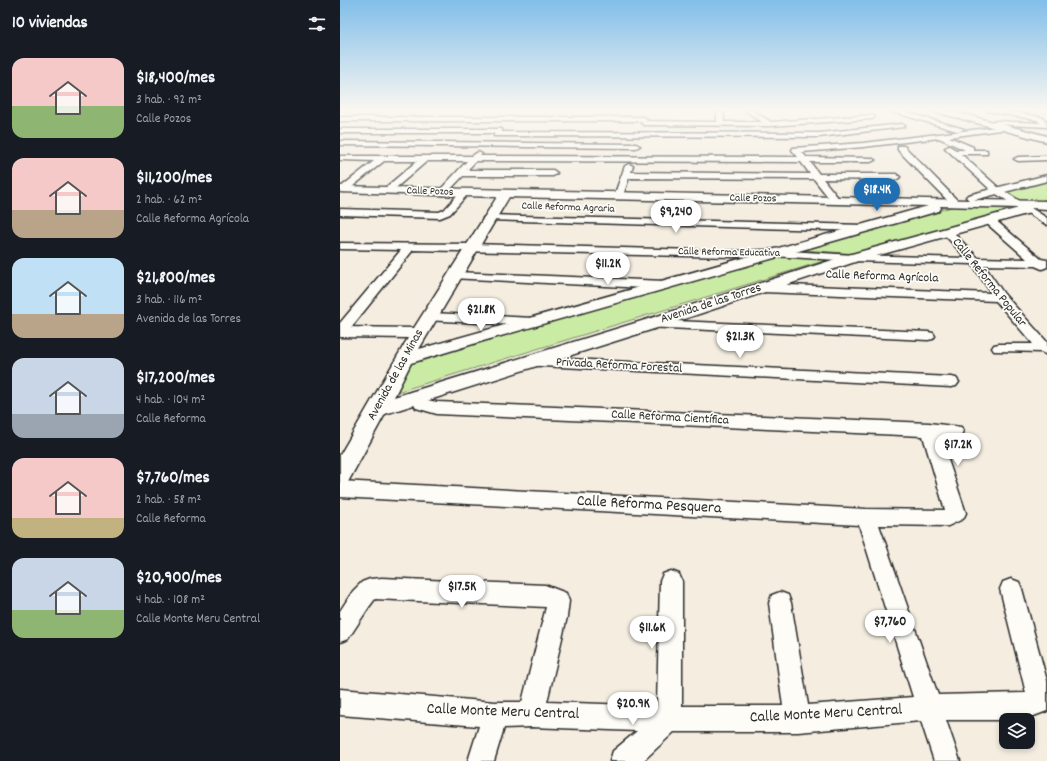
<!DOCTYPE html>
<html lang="es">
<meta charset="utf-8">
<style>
:root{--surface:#171b24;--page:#20242c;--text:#f1f3f6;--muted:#9ea1a6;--accent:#1f6fb2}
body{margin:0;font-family:Dekko,sans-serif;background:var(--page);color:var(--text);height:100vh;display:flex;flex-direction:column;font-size:15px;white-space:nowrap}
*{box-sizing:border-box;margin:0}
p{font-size:13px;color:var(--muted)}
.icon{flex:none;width:22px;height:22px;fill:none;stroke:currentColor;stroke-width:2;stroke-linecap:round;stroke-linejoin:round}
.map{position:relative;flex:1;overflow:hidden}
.details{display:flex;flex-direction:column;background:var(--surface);width:340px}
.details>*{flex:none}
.buttons{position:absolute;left:659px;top:713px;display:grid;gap:8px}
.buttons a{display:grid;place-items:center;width:36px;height:36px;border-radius:8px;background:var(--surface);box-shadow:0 2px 6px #0003;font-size:20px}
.price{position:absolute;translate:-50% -34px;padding:0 9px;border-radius:14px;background:#fff;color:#222;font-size:13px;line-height:26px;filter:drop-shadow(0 1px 2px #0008)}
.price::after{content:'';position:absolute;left:50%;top:24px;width:12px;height:9px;margin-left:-6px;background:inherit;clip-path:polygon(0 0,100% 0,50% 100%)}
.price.current{background:var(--accent);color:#fff}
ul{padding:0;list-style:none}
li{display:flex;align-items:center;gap:12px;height:100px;padding:0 12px}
li span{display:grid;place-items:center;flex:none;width:112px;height:80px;border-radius:12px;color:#555}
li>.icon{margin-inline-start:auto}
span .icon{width:48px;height:48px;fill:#fffc;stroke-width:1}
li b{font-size:17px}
h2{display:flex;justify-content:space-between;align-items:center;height:48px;padding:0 12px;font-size:17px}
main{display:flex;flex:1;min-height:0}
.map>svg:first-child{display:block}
.green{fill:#caeba3;stroke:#7a8b67}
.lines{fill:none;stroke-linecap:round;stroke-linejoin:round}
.minor-casing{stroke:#2b2b2b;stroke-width:3}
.tertiary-casing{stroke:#2b2b2b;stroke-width:3}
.minor{fill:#fdfcf7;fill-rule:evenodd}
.tertiary{fill:#fdfcf7;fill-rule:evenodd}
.labels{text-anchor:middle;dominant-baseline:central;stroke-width:3.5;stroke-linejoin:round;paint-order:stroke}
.far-street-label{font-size:11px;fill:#2b2b2b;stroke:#fdfcf7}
.street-label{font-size:13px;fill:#2b2b2b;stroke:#fdfcf7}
.near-street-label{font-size:16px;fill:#2b2b2b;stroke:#fdfcf7}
</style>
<main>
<section class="details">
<h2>10 viviendas<svg class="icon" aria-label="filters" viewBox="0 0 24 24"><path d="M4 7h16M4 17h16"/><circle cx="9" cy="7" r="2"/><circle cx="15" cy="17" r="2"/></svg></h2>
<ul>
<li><span style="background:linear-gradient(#f6c9c9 60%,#8fb573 0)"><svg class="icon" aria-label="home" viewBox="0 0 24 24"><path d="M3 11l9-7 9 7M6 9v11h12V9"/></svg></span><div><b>$18,400/mes</b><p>3 hab. · 92 m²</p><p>Calle Pozos</p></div></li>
<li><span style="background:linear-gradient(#f6c9c9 65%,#b9a48a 0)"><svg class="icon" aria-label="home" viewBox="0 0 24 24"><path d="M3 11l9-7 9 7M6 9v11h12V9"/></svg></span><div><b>$11,200/mes</b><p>2 hab. · 62 m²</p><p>Calle Reforma Agrícola</p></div></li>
<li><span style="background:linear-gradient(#bfe0f5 70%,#b9a48a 0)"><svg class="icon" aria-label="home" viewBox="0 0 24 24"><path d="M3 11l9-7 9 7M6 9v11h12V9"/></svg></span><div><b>$21,800/mes</b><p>3 hab. · 116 m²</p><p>Avenida de las Torres</p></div></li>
<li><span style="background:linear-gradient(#c9d6e8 70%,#9aa5b1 0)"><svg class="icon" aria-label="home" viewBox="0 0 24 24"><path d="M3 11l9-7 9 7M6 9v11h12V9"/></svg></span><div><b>$17,200/mes</b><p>4 hab. · 104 m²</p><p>Calle Reforma</p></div></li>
<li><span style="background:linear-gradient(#f6c9c9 75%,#c2b280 0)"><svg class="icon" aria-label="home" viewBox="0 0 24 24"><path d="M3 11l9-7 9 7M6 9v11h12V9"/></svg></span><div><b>$7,760/mes</b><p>2 hab. · 58 m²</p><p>Calle Reforma</p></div></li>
<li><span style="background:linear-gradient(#c9d6e8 65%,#8fb573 0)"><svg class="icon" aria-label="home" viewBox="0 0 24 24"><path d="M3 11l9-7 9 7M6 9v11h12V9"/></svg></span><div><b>$20,900/mes</b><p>4 hab. · 108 m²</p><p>Calle Monte Meru Central</p></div></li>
</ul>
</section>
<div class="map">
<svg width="707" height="761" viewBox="0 0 707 761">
<rect width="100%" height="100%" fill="#f4ede0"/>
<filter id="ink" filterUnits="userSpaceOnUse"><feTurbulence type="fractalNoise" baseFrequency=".025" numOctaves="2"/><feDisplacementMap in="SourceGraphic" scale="8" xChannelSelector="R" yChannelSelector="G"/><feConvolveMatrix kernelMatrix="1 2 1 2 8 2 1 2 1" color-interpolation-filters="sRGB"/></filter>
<g filter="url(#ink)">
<g class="green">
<path d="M707,181V199L700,201L676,200L664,191Z"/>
<path d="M623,204L671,208L672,210L517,254L451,249Z"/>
<path d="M433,255L490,259L57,392L72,363Z"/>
</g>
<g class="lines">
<g class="minor-casing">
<g id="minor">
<path d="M377,109H383L384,122H422L403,109H410L431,122L532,115L535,117L532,119L430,126L304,125L301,123L304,121H0V117H304L307,119L304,121L377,122Z"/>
<path d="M545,109H555L624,129L620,131H617L546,110Z"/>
<path d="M644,109H657L700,117C705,118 707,122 707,127L654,124V122L656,121L700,123L697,120L647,111Z"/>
<path d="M562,124L565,126L564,127L479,137L157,136H154V133H0V129H162V132L479,133Z"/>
<path d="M665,126L669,128L667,129L609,137L633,147V150H647V154H621L659,188L707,218V225L653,192L605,148L609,146L616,150H625L599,138L523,147L462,152L466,157L531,158L535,160L531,162H470L479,174H556L560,177L556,180L483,179L500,200L495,203L492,202L474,179L289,178L282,198H276L274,196L285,166L289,164L293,166L291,172L470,174L461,162L136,161L127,170H213L217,173L213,176H123L106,194L103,195L98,192L100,190L127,161H87L51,192L48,193L43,190L45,188L77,161H44L7,191L4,192L0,190L1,187L34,161L0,160V156H132L138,152L142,154L140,156L458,157L452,150L453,148L523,143Z"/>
<path d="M0,141L296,144L300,146L296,148L0,145Z"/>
<path d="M558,146H564L617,200L619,202L617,204H611L558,150Z"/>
<path d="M707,156V160L678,161L674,159L678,157Z"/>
<path d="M124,190L129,193L127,195L110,214L100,218L0,215V209L99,212L104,210L121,191Z"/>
<path d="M148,215L524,225L529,228L524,231L145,220L143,218Z"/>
<path d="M649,217L653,218L701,259L707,260V267L702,269L695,266L644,265L664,294L707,342V355L701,352L654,351L652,348L654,345L659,344H693L656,301L423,292L419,291L417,288L419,285L423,284L651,293L632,264L513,261L433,256L393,257L73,250L5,335L0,336V323L61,250L0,249V243L131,244L393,251L433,250L513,255L626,258L602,232L607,229L611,230L638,258L687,259L645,222L644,220Z"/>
<path d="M115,272L324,281L328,282L330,285L328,288L324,289L111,278L109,276L111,274Z"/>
<path d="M91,313L193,318L198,319L200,322L198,325L193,326L86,320L84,317L86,314Z"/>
<path d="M311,320L588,332L593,333L595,336L593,339L588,340L306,327L304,324L306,321Z"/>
<path d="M187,357L611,377L616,378L619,382L616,386L611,387L182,365L180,362L182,359Z"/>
<path d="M76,391L81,392L87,400L97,402L589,423L621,427L623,431L621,435L615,437L600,436L626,513L623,519L608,526L539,525L598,695L686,693L660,589L663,582L671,579L679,582L682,589L707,681V711L683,720H606L620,761H594L581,721L458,732H334L303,761H270L273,751L297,731L191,727L164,728L154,761H128L139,726L0,715V689L155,702H182L206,607L35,599L29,607L8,639L0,642V611L13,591L22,582L30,579L42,578L205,585L226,593L229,601L227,617L207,702L317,706L320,581L323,574L331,571L339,574L342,581V706H443L429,603L432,595L440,592L448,595L451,603L468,705L573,697L519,525L0,497V481L526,509L605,510L583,436L97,414L76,408L68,396L71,392Z"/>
</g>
</g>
<g class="tertiary-casing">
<g id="tertiary">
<path d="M591,109H604L707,136V142L592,111Z"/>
<path d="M707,175V181L634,200L707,201V209L691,208L692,210L690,213L518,261L317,328L45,414L8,482L0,485V455L68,338L0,337V327L74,328L157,197L0,192V186L629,200L626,197L628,195ZM169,197L588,206L79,349ZM600,206L679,208L508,255L305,320L54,397L71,363L143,341L599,211L601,208Z"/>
</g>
</g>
<use href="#minor" class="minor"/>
<use href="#tertiary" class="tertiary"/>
</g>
</g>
<linearGradient id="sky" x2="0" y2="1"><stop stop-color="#81bee9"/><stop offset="0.51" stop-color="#faf7f1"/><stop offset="1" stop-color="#faf7f1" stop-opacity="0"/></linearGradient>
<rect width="707" height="215" fill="url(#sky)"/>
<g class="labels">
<g class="far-street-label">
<text transform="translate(90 192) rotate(2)">Calle Pozos</text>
<text transform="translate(413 199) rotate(1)">Calle Pozos</text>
<text transform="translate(228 208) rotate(2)">Calle Reforma Agraria</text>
<text transform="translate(389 253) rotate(1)">Calle Reforma Educativa</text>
</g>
<g class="street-label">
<text transform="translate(542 277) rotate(2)">Calle Reforma Agrícola</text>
<text transform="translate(649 283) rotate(51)">Calle Reforma Popular</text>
<text transform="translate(371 304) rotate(-18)">Avenida de las Torres</text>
<text transform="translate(279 366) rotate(3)">Privada Reforma Forestal</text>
<text transform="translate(56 375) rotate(-61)">Avenida de las Minas</text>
<text transform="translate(330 418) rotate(3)">Calle Reforma Científica</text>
</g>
<g class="near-street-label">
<text transform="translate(309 505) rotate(3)">Calle Reforma Pesquera</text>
<text transform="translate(163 712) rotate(2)">Calle Monte Meru Central</text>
<text transform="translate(486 714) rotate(-3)">Calle Monte Meru Central</text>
</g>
</g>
</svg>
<div class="buttons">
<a><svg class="icon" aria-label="layers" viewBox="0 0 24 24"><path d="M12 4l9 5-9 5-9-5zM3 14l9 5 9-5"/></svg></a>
</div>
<b class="price current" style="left:537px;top:212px">$18.4K</b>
<b class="price" style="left:336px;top:234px">$9,240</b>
<b class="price" style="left:268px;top:286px">$11.2K</b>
<b class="price" style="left:141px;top:332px">$21.8K</b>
<b class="price" style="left:400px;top:359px">$21.3K</b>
<b class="price" style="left:618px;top:467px">$17.2K</b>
<b class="price" style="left:122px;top:609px">$17.5K</b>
<b class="price" style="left:550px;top:644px">$7,760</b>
<b class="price" style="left:312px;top:650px">$11.6K</b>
<b class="price" style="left:293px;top:726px">$20.9K</b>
</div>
</main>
